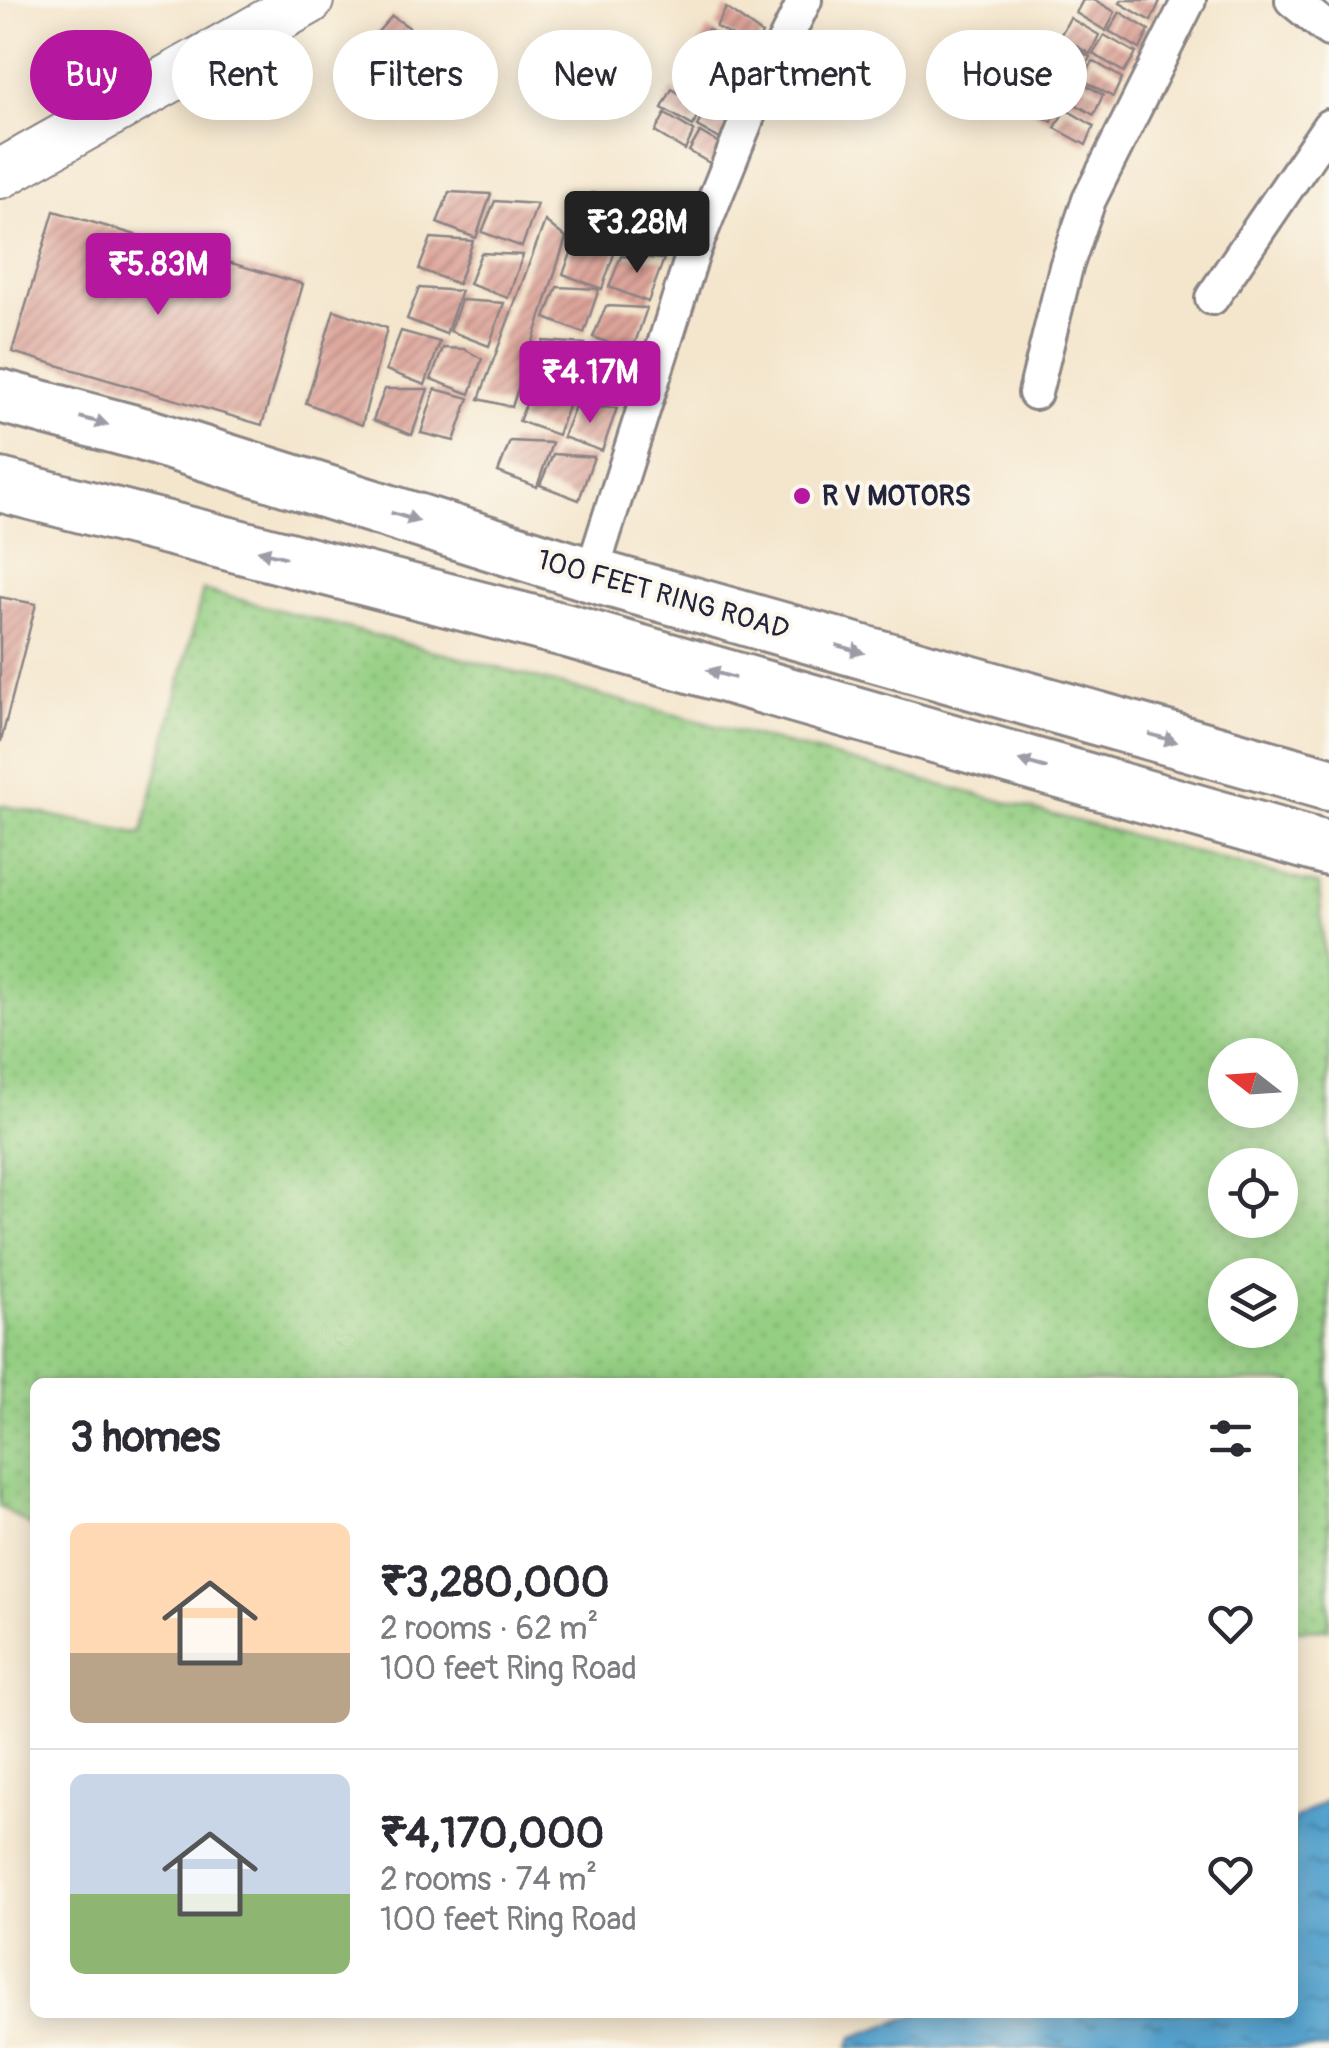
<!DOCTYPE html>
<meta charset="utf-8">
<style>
:root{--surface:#fff;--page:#f7f7f7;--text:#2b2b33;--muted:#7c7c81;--line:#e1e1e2;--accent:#b5179e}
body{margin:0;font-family:Pangolin,sans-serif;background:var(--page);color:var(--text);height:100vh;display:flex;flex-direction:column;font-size:38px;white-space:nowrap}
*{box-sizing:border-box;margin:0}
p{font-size:32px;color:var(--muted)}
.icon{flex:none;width:55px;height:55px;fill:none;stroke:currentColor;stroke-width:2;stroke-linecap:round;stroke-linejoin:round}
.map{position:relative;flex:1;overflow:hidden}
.details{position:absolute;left:30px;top:1378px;width:1268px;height:640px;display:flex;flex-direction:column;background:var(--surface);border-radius:15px;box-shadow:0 5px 25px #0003}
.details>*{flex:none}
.guide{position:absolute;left:30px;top:30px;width:1270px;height:90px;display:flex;gap:20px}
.needle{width:65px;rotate:287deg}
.fabs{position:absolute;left:1208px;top:1038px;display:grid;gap:20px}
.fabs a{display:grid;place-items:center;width:90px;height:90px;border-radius:50%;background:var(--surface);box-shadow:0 5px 25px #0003;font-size:50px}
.price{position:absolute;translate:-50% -85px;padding:0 22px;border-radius:10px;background:var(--accent);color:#fff;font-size:32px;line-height:65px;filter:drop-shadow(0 2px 5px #0008)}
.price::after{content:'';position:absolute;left:50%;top:60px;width:30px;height:22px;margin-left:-15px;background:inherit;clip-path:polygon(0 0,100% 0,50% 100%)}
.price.selected{background:#222;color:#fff}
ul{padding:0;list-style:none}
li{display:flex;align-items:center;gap:30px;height:250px;padding:0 40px}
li+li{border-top:2px solid var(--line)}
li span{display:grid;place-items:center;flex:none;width:280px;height:200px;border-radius:15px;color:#555}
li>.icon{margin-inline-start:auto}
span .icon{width:120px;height:120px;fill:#fffc;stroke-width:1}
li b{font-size:42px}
h2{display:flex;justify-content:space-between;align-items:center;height:120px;padding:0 40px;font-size:42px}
.pill{padding:0 35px;border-radius:45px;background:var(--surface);box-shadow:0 5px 25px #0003;font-size:35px;line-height:90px}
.pill.selected{background:var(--accent);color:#fff}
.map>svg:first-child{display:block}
.grass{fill:url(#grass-dots);stroke:#5c785f;stroke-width:2.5;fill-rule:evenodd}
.water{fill:url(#water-ripples);stroke:#3c6284;stroke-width:2.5}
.building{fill:url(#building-hatch)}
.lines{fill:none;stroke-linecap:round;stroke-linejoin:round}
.street-casing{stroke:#8b8484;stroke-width:38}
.secondary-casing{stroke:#8b8484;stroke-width:52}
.primary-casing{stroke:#8b8484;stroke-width:58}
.street{stroke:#fff;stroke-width:32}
.secondary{stroke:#fff;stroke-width:48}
.primary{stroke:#fff;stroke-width:52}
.oneway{fill:#9c9ca7}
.poi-dot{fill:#b5179e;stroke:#fbf7ec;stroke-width:4}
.labels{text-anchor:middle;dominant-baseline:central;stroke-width:8;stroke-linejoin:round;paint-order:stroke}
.poi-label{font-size:28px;font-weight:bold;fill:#22223b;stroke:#fbf7ec;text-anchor:start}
.street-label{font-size:28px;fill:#22223b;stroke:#fbf7ec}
</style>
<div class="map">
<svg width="1329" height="2048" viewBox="0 0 1329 2048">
<defs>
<pattern id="grass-dots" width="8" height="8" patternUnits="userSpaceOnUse" patternTransform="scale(2.5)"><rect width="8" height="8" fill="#95cf83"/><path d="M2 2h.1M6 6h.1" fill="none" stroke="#80b172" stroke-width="1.8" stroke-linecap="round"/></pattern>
<pattern id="water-ripples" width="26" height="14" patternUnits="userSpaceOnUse" patternTransform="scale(2.5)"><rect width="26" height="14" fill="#55a2ce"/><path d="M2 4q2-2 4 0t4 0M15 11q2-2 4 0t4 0" fill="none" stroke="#4684a8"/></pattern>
<pattern id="building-hatch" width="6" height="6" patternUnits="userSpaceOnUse" patternTransform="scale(2.5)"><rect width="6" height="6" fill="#dda49a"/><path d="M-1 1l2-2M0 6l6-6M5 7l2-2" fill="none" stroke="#b3857f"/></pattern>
</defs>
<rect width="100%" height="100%" fill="#fbf7ec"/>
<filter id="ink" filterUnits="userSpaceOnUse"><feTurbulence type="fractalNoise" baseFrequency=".01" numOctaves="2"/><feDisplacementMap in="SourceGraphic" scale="20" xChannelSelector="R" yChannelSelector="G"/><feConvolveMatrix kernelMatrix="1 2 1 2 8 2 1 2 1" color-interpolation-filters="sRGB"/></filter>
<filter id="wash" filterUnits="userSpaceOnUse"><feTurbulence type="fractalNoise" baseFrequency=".0048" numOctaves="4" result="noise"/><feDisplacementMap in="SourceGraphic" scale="40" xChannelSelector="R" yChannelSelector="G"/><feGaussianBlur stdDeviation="2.25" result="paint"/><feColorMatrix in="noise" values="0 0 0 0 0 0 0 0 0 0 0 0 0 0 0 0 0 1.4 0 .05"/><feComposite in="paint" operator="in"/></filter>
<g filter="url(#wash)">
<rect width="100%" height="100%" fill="#f4e6cd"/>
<path class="grass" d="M203,590L1319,885L1329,1022V1629L1293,1630L1292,1382H35V1529L0,1506V805L142,834ZM1225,1055H1280V1110H1225ZM1225,1165H1280V1220H1225ZM1225,1275H1280V1330H1225Z"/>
<path class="water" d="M1329,1798V2048H848L853,2037L923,2012H1292L1293,1821Z"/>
<g id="blocks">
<g class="building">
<path d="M1083,0H1095L1115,12L1106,31L1076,13Z"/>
<path d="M1122,0H1157L1160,1L1151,21L1120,3Z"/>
<path d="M726,8L762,34L755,48L716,27Z"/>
<path d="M1120,12L1149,30L1140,49L1109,31Z"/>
<path d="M392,16L410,28L380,65L361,51Z"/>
<path d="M1070,18L1099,35L1090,54L1060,36Z"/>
<path d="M708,29L736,47L727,66L697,48Z"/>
<path d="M1104,35L1136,53L1124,72L1093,54Z"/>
<path d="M416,38L435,50L405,87L385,73Z"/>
<path d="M1061,39L1090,57L1081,76L1050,58Z"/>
<path d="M700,54L729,72L720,91L689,73Z"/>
<path d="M437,57L455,70L425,106L406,93Z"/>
<path d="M1039,57L1068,74L1060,93L1029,76Z"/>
<path d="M1093,61L1122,78L1113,97L1083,80Z"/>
<path d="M1074,78L1103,95L1094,115L1063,97Z"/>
<path d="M1032,85L1060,102L1052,122L1021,104Z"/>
<path d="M672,89L701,107L693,126L662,108Z"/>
<path d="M707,107L736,124L727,143L697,126Z"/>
<path d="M1065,109L1094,126L1086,145L1055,128Z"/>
<path d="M665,114L694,131L685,150L655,132Z"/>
<path d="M700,132L729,149L720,169L689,151Z"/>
<path d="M449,192L491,194L476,238L437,223Z"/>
<path d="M591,193L632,196L617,239L578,224Z"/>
<path d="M495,201L537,204L522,247L482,232Z"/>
<path d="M641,205L683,207L668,251L629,236Z"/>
<path d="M54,211L303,284L262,425L12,352Z"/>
<path d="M545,221L566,238L512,407L479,399Z"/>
<path d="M431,238L473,241L458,284L419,269Z"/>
<path d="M575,243L617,245L602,289L563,274Z"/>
<path d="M481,253L523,255L508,298L469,284Z"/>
<path d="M621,256L664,259L648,302L609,287Z"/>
<path d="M557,287L599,289L584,333L545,318Z"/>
<path d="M419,288L461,291L446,334L407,319Z"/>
<path d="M461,300L504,303L489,346L450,331Z"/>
<path d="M606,306L647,308L632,352L593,337Z"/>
<path d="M334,310L387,328L362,425L306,403Z"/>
<path d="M401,331L440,342L425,385L386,370Z"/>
<path d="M543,341L585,344L570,387L531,372Z"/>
<path d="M443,348L464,349L482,359L470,394L431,379Z"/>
<path d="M591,351L633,353L617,397L578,382Z"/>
<path d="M385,389H428L412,435L373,420Z"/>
<path d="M435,389L469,398L454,441L421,433Z"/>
<path d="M532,390L573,392L558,435L519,421Z"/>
<path d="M575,406L617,408L602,451L563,437Z"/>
<path d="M510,441L552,443L537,487L498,472Z"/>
<path d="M553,454L594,457L579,500L540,485Z"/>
<path d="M0,597L36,604L1,741H0Z"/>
</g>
</g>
</g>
<g filter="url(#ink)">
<use href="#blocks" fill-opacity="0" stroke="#8b8484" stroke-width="2.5"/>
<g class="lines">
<g class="street-casing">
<g id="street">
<path d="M1292,0L1329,30"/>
<path d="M1212,298L1329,126"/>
<path d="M1035,393L1066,267L1089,200L1189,0"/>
<path d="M591,575L694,250L753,104L805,0"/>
</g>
</g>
<g class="secondary-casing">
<path id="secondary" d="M0,174L309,0"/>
</g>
<g class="primary-casing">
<g id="primary">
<path d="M0,396L142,434L591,575L1329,784"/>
<path d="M0,485L568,631L1329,849"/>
</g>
</g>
<use href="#street" class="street"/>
<use href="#secondary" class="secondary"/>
<use href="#primary" class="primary"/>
</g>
<defs><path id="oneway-solid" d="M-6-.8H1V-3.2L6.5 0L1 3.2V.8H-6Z" transform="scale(2.5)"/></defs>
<g class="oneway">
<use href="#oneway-solid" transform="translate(94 421) rotate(15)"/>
<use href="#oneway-solid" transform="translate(405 517) rotate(17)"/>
<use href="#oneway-solid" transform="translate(272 554) rotate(-166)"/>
<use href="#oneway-solid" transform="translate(850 649) rotate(16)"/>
<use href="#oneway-solid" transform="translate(721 674) rotate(-164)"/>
<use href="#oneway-solid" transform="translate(1163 738) rotate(16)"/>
<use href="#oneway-solid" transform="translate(1033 764) rotate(-164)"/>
</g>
</g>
<circle class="poi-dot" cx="802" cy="496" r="10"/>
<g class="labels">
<g class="poi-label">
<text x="822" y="496">R V MOTORS</text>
</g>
<g class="street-label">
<text transform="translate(663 595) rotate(16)">100 FEET RING ROAD</text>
</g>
</g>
</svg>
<div class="fabs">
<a><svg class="needle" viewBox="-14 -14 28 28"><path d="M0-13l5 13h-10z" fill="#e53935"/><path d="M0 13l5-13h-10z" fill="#7c7c81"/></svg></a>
<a><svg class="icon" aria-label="locate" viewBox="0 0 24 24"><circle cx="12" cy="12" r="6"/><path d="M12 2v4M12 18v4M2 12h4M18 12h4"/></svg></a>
<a><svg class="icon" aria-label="layers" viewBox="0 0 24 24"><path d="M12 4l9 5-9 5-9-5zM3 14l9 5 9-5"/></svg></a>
</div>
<b class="price selected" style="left:637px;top:276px">₹3.28M</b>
<b class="price" style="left:158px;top:318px">₹5.83M</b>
<b class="price" style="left:590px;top:426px">₹4.17M</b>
<div class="guide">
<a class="pill selected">Buy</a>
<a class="pill">Rent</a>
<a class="pill">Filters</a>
<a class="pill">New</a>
<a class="pill">Apartment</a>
<a class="pill">House</a>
</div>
<section class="details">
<h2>3 homes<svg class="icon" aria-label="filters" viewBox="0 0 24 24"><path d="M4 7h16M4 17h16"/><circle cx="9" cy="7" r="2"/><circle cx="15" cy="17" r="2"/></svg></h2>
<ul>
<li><span style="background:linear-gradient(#ffd9b3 65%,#b9a48a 0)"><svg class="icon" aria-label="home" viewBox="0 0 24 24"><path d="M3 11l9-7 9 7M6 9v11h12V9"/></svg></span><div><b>₹3,280,000</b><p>2 rooms · 62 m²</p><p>100 feet Ring Road</p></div><svg class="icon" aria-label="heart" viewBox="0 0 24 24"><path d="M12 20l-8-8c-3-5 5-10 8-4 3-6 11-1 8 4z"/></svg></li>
<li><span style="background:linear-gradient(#c9d6e8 60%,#8fb573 0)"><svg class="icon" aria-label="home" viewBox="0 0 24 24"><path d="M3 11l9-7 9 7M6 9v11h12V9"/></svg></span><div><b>₹4,170,000</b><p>2 rooms · 74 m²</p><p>100 feet Ring Road</p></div><svg class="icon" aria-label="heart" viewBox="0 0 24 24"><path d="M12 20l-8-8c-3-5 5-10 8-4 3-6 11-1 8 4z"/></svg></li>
</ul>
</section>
</div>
